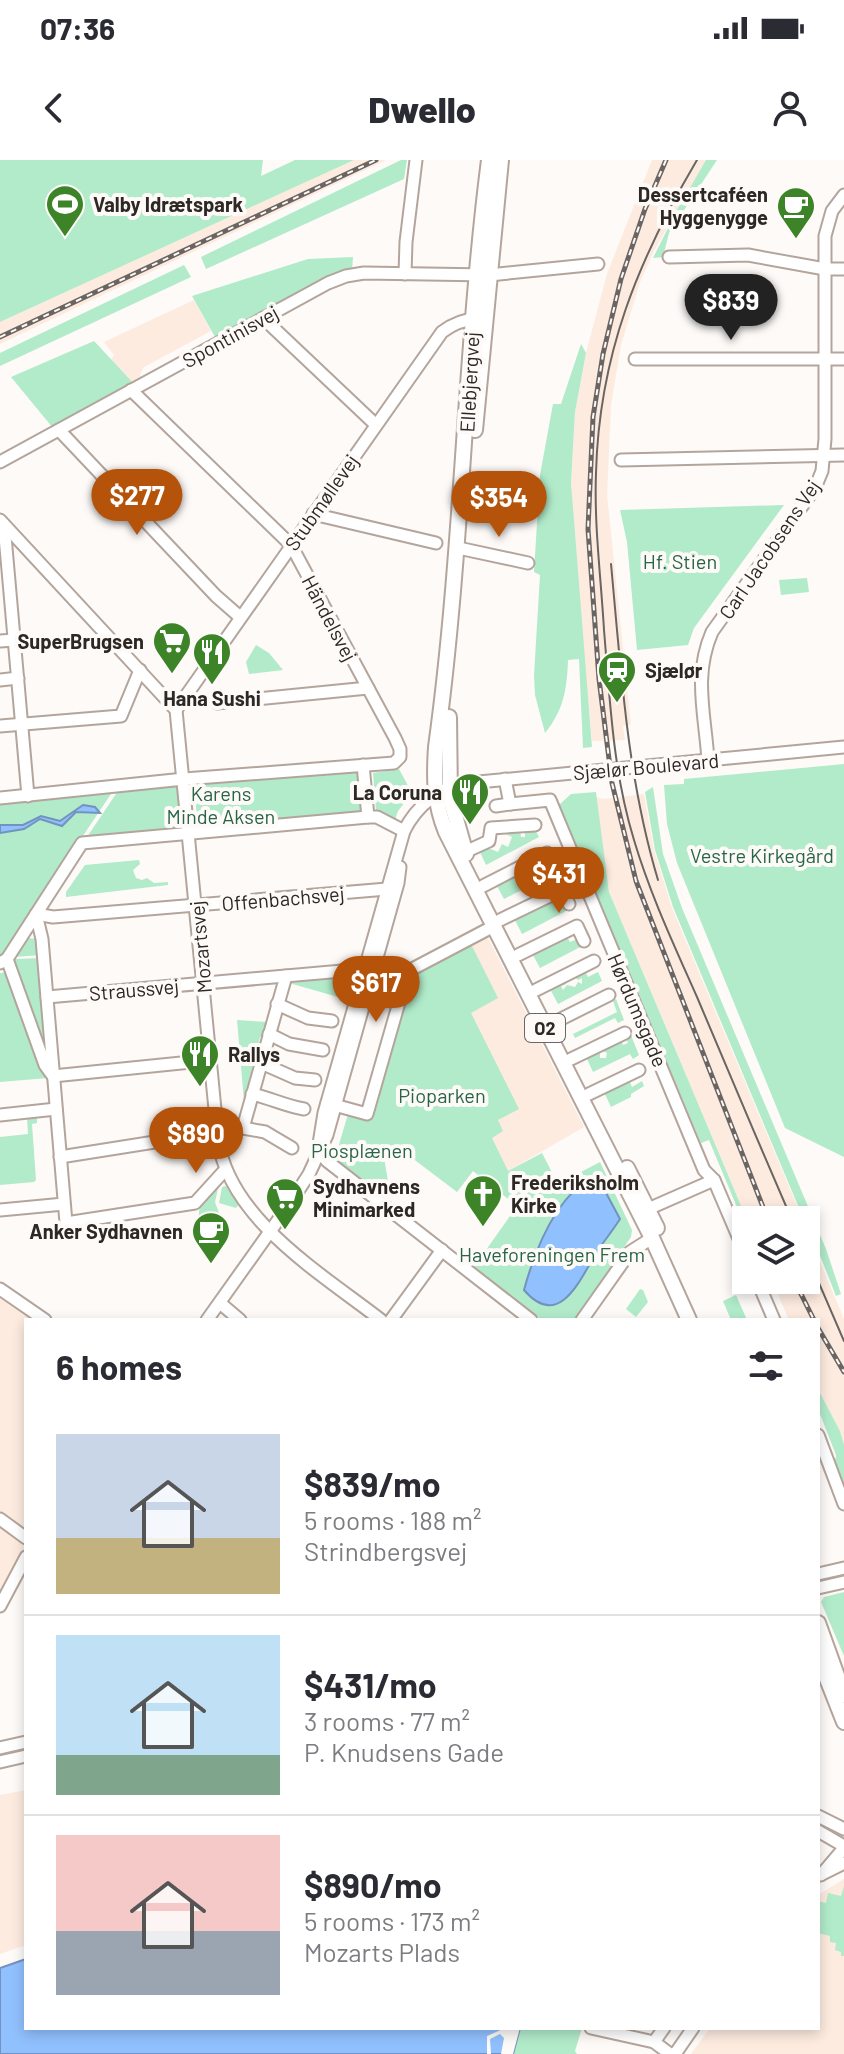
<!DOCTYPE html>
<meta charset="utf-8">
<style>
:root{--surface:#fff;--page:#f7f7f7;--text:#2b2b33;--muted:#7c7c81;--line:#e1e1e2;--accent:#b45309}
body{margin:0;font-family:Barlow,sans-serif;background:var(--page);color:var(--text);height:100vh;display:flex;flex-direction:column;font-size:30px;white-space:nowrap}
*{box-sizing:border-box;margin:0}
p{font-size:26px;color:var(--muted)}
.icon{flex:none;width:44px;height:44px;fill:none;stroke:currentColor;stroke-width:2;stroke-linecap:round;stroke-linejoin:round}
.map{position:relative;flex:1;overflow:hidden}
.panel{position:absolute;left:24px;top:1158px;width:796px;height:712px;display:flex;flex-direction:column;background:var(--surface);border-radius:0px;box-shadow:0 4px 12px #0003}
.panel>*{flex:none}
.fabs{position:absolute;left:732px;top:1046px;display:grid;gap:16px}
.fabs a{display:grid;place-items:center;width:88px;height:88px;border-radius:0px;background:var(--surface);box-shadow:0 4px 12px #0003;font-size:40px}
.price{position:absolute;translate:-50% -68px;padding:0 18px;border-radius:28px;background:var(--accent);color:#fff;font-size:26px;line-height:52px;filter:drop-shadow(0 2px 4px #0008)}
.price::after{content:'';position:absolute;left:50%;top:48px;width:24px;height:18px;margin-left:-12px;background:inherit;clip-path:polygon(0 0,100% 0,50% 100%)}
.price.selected{background:#222;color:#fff}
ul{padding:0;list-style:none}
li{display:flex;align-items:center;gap:24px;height:200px;padding:0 32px}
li+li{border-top:2px solid var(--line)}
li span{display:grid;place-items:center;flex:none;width:224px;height:160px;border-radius:0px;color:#555}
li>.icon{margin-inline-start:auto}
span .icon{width:96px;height:96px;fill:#fffc;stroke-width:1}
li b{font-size:34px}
h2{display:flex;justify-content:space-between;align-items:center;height:96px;padding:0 32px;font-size:34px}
.status{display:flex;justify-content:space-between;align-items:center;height:56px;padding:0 40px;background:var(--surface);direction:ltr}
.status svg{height:22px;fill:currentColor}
header{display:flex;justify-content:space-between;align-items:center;height:104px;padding:0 32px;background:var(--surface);font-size:36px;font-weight:800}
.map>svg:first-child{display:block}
.built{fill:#fdebdf}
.green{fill:#b1ebca}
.water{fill:#91c0ff;stroke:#7392be;stroke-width:2}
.pier{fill:#fdfaf8}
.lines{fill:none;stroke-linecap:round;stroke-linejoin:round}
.minor-casing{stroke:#b4a59c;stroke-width:15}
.major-casing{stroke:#b4a59c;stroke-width:18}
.minor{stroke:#fff;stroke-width:11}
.major{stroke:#fff;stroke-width:14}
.tram{stroke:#6a6562;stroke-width:2}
.rail-casing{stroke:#6a6562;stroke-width:5}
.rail{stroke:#fdfaf8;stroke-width:2;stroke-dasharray:6;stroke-linecap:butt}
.labels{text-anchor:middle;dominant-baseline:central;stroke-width:8;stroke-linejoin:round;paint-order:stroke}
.shield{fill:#fdfaf8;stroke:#6c6764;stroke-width:2}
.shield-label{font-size:18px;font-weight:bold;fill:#2e2825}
.poi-label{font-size:20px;font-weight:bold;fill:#2e2825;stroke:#fdfaf8;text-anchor:start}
.street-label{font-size:20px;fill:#2e2825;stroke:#fdfaf8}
.park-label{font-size:20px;fill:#286547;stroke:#fdfaf8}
</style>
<div class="status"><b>07:36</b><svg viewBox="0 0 49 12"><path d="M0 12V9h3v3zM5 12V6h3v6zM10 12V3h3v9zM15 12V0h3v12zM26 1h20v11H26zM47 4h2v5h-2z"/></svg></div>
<header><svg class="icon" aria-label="back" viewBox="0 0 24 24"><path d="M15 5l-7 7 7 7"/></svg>Dwello<svg class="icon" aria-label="person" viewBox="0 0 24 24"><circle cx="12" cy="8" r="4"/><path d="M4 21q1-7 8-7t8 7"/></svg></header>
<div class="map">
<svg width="844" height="1894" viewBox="0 0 844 1894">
<rect width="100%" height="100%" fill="#fdfaf8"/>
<g class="built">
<path d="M354,0H386L0,184V162Z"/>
<path d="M652,0H706L654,91L640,122L621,185L611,245L607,335L631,565L623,566L625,580L592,581L577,424L571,323L575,252L586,193L607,114Z"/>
<path d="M194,140L211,171L144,207L140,214L141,220L132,227L109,203L114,195L104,182Z"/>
<path d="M644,634L654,690L672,748L803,1060H747L609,732L596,637L602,639Z"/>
<path d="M487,776L584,967L508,1011L496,1027L473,1011L457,1032L371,963L412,814Z"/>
<path d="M806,1068L844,1159V1285L840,1271L818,1229V1160H789L772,1120H806Z"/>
<path d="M0,1136L34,1160H26V1394L0,1436Z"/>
<path d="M26,1630V1785L0,1794V1635Z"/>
<path d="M844,1719V1894H691L710,1868H818V1735Z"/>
</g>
<g class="green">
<path d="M0,0H263L261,16L295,0H354L0,162Z"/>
<path d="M401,0H407L404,19L206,109L201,97Z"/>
<path d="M706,0H717L669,73L663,97L653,98L677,50Z"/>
<path d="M353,97L352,111L312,125L215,177L192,136L308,99Z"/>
<path d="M184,105L191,117L0,206V193Z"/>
<path d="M94,181L135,225L53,268L11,217Z"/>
<path d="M581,184L586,193L575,252L571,323L592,587L583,588L579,499L568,500C567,528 564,550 545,573L535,535L534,515L540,415L534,412L540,315L553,244H561Z"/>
<path d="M784,345L694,468L688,485L637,490L627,382L620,350Z"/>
<path d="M807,418L809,432L781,435L779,420Z"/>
<path d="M256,485L269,493L283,510L249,514L246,502Z"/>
<path d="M844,604V997L785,968L677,703L667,664L664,625L684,624V619Z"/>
<path d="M361,609L366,654L198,670L194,624Z"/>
<path d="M399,609L412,633L398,651L394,663L376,651L373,613Z"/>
<path d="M179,626L183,672L85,680L118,631Z"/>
<path d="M653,627L663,694L682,748L826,1089L841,1134L836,1136L806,1060H804L673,747L655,690L645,632Z"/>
<path d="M113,631L3,795H0V642Z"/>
<path d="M596,632L609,732L747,1060L746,1069L709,980L701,983L559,645L571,634Z"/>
<path d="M534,668L539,677L486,705L480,692L488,688L498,692L502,684L508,687L512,677L506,674L508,670L520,669L521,677H525V669Z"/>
<path d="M139,700L140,704L133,710L136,718L142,720L147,718L154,723L168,722V725L66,737V732L85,705Z"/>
<path d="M535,702L539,710L550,705L554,713L504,739L497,726L508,720L507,717Z"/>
<path d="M551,739L555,746L565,741L570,749L522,774L515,760Z"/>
<path d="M566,775L570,782L580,778L584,785L540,808L533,795L543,790L542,787Z"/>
<path d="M27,778L39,779L41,795L14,797Z"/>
<path d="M471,784L498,838L471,853L519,949L498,960L503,971L492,978L508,1011L542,993L558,1024L600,1002L632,1070L631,1077L575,1160H542L474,1107L517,1046L473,1011L457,1032L395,985L384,997L389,1028L380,1037L335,998L348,954L370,960L412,814Z"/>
<path d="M41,798L45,881H41L14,807L15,799Z"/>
<path d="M584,809L588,817L598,812L602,821L558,844L549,827L553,825L555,827L566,819V824L561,826L563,830L567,825L575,827L578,822L582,824V818L578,820L573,815Z"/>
<path d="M8,812L48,918L0,922V813Z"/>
<path d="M346,817L349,821L345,839L289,823Z"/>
<path d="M616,839L624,860L618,863L615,858L575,878L573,874L617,852L613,841Z"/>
<path d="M237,860L267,862L265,879L260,877L249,922L253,925L245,953Z"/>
<path d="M630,873L639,895L633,899L630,894L593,912L587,899L597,894L596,891H600V898H606L607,893L601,890L620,879L623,885L628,883L625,876Z"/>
<path d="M628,918L632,927L642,921L644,926L631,934V937L611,947L604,932L616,927Z"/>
<path d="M37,956V963L32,964L36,1020L34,1022L0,1025V977L28,974L27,957Z"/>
<path d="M219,1024L215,1042L219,1053L206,1058L201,1068C195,1043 203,1041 219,1024Z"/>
<path d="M226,1026L239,1044L236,1048L219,1043L222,1027Z"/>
<path d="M208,1070L213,1074L224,1075L220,1082L223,1089L220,1094L204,1075L203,1071Z"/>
<path d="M640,1129L643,1130L648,1142L636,1157L626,1149Z"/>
<path d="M736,1135L747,1160H731L723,1141Z"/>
<path d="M818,1229L840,1271L844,1285V1332L832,1300L836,1298V1295L818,1249Z"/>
<path d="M844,1432V1496L821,1442L824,1437Z"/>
<path d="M844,1726V1796H841V1792L835,1790L836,1783L830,1782V1776L818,1773V1741L826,1743L828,1733L841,1736Z"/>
<path d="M520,1868H582L575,1891L577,1894H513Z"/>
</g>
<g class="water">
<path d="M83,645L95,647L100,653L76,652L62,666L40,659L24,669L0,673V665H23L41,656L60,661Z"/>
<path d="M592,1017L598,1018L620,1059C613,1070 605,1080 598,1090C581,1117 560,1172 524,1130C535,1090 554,1039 592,1017Z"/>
<path d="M26,1799V1868H520L513,1894H0V1808Z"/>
</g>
<path class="pier" d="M505,1868H520L513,1894H501L504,1878L500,1874L490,1879L491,1894H487V1876Z"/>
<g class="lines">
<g class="minor-casing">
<g id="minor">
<path d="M669,97L748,95L825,109H844"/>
<path d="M405,114L406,82L416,0"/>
<path d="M263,158L376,265"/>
<path d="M635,199H844"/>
<path d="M59,270L216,436L240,457"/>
<path d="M621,300L844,295"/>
<path d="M0,302L328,123L346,116L364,113L489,115L598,104"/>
<path d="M313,354L436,383"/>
<path d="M0,360L176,550L218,980C230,1060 322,1114 381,1160"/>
<path d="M4,365L28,636"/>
<path d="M463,389L528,403"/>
<path d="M0,481L14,480"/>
<path d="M0,520L18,518"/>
<path d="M217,543L368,528"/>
<path d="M176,550L442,172C453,164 467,158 480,160"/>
<path d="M0,566L121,556L140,510"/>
<path d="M708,600C705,554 693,516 712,472L815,328L822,311L825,279V76L832,51L844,35"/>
<path d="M363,605L368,657"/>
<path d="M505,619L510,644L550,640L704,1010L714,1020L746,1095"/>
<path d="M0,638L184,619L394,603L400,597V589L395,578L291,385L131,230"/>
<path d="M496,646L510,644"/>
<path d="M465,692L489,681L491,668L535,665"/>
<path d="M483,726L547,693L554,706"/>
<path d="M500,760L562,730L569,744"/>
<path d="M518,795L577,766L584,781"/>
<path d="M7,799L45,905L53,916L211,900"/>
<path d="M0,803L7,799L82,683L368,657H377L404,671"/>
<path d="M399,816L494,766"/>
<path d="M536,830L594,801"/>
<path d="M47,837L365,809L406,818L367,954L327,943"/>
<path d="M277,844L308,858L332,861"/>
<path d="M553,863L609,835"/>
<path d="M269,874L289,884L323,890"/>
<path d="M571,899L625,873"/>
<path d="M261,903L295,918L315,920"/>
<path d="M252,934C270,938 286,946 304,949"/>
<path d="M589,934L639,910"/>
<path d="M0,955L56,949"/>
<path d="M243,968L265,972L292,988"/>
<path d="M318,990L324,953L404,671C417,645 439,628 468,623L844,587"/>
<path d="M318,990L327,1001L531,1160"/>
<path d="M60,997L243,968L286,816"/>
<path d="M225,1010L195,1043L66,1063L42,779L36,754L53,757L387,729"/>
<path d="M648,1049L714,1020"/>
<path d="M0,1050L64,1044"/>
<path d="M757,1120L774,1160"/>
<path d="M0,1129L45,1160"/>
<path d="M220,1143L240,1160"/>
<path d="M207,1160L291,1042L309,1014L327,975L398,723L400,707"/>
<path d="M391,1160L442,1090"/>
<path d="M582,1160L630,1092L652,1078"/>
<path d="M818,1275L844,1344"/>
<path d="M0,1359L26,1378"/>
<path d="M818,1414L844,1408"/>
<path d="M818,1428L844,1422"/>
<path d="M0,1446L26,1397"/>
<path d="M0,1588L26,1582"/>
<path d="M0,1602L26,1596"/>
<path d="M818,1656L844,1669"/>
<path d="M818,1671L844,1686"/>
<path d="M822,1714L844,1703"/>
<path d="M821,1715L844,1688"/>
<path d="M591,1868L654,1882L670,1894"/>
<path d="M654,1882L664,1868"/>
<path d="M675,1894L693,1868"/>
</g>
</g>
<g class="major-casing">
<g id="major">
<path d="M489,0C464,195 463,392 436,587C434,617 434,643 446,672L652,1078L689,1160"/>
<path d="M475,270L501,0"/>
<path d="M449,557L450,638L466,694"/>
<path d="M627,1008L657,1068"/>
<path d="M818,1463L844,1535"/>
<path d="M818,1496L844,1562"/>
</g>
</g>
<use href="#minor" class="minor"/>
<use href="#major" class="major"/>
<g class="tram">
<path d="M697,0C638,100 599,195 596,313C594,365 601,418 604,470C610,541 613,612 634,680C650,734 674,785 697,837C728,911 760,986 792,1060"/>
<path d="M611,404C621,510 627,617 658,720"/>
<path d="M806,1093L844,1181"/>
</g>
<g class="rail-casing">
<g id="rail">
<path d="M666,0L645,49L621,119L603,194L593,257L588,369L599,519L612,623L636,721L768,1060"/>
<path d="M0,177L376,0"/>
<path d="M794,1120L814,1160"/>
<path d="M818,1168L844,1212"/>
</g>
</g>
<use href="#rail" class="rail"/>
</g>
<defs>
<g id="stadium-pin" transform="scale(2)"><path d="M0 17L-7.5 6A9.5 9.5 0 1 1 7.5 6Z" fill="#3d8327" stroke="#fdfaf8"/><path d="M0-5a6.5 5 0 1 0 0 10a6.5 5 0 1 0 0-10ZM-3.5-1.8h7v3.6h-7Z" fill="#fff"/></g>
<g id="cafe-pin" transform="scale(2)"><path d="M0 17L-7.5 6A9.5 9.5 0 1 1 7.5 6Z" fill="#3d8327" stroke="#fdfaf8"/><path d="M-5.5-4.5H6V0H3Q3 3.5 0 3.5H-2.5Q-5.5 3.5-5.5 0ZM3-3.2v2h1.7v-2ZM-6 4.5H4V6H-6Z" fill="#fff"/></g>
<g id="supermarket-pin" transform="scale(2)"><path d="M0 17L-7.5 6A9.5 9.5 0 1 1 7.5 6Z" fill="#3d8327" stroke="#fdfaf8"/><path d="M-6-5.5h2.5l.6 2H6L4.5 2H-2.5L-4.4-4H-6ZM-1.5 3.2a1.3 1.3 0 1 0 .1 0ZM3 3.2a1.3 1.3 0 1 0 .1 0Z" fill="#fff"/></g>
<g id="restaurant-pin" transform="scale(2)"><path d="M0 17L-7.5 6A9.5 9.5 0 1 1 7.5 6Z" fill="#3d8327" stroke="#fdfaf8"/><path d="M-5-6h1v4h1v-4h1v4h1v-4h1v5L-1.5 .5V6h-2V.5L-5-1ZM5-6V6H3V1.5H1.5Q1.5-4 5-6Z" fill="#fff"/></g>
<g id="station-pin" transform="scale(2)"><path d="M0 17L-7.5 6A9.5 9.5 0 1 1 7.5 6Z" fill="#3d8327" stroke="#fdfaf8"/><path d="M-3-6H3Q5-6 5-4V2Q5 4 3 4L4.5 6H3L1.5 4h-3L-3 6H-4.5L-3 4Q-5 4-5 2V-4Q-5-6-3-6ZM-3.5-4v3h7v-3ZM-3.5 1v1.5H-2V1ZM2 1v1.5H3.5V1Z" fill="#fff"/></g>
<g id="church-pin" transform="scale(2)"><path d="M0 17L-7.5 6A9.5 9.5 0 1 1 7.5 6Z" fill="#3d8327" stroke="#fdfaf8"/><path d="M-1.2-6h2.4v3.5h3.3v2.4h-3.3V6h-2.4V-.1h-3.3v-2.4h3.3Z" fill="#fff"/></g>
</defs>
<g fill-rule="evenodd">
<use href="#stadium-pin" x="65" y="44"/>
<use href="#cafe-pin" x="796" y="46"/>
<use href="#supermarket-pin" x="172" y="481"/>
<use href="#restaurant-pin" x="212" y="492"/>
<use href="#station-pin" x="617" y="510"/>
<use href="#restaurant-pin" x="470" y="632"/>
<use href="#restaurant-pin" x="200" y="894"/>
<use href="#church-pin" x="483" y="1034"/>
<use href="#supermarket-pin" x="285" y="1037"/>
<use href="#cafe-pin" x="211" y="1071"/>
</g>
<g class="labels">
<rect class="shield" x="525" y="854" width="40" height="28" rx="6"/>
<g class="shield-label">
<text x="545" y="868">O2</text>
</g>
<g class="poi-label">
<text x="768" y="34" text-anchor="end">Dessertcaféen<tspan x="768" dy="23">Hyggenygge</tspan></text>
<text x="93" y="44">Valby Idrætspark</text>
<text x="144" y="481" text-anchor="end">SuperBrugsen</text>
<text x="645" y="510">Sjælør</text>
<text x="212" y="538" text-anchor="middle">Hana Sushi</text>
<text x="442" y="632" text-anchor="end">La Coruna</text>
<text x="228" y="894">Rallys</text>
<text x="511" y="1022">Frederiksholm<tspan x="511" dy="23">Kirke</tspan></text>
<text x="313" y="1026">Sydhavnens<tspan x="313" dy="23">Minimarked</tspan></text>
<text x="183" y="1071" text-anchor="end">Anker Sydhavnen</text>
</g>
<g class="street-label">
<text transform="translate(230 176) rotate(-29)">Spontinisvej</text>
<text transform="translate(469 222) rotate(-87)">Ellebjergvej</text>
<text transform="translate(321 342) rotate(-55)">Stubmøllevej</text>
<text transform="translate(769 389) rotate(-56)">Carl Jacobsens Vej</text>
<text transform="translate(330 458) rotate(62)">Händelsvej</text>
<text transform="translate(646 606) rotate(-5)">Sjælør Boulevard</text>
<text transform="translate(283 738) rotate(-5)">Offenbachsvej</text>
<text transform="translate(200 787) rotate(-95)">Mozartsvej</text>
<text transform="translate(134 829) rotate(-5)">Straussvej</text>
<text transform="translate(638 850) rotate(67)">Hørdumsgade</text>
</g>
<g class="park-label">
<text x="680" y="401">Hf. Stien</text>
<text x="221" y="633">Karens<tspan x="221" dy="23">Minde Aksen</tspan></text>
<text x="762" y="695">Vestre Kirkegård</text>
<text x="442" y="935">Pioparken</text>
<text x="362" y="990">Piosplænen</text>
<text x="552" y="1094">Haveforeningen Frem</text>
</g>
</g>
</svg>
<div class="fabs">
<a><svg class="icon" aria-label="layers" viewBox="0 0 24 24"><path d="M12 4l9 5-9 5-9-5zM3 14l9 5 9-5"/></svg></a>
</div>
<b class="price selected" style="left:731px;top:182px">$839</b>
<b class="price" style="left:137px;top:377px">$277</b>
<b class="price" style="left:499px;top:379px">$354</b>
<b class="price" style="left:559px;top:755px">$431</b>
<b class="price" style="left:376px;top:864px">$617</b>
<b class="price" style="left:196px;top:1015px">$890</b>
<section class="panel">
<h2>6 homes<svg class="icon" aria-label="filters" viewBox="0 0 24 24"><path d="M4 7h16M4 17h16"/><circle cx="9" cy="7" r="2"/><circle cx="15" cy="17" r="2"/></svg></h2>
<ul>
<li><span style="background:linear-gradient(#c9d6e8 65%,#c2b280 0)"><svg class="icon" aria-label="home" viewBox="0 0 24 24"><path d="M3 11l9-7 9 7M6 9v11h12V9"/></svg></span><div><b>$839/mo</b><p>5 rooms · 188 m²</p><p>Strindbergsvej</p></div></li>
<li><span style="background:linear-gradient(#bfe0f5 75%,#7fa58c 0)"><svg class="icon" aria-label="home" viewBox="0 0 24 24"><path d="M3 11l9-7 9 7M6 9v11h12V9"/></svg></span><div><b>$431/mo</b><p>3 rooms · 77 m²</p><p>P. Knudsens Gade</p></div></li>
<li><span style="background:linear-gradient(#f6c9c9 60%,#9aa5b1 0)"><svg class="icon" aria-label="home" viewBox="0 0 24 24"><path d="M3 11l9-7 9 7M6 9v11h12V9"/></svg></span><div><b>$890/mo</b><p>5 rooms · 173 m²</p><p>Mozarts Plads</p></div></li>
</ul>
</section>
</div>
